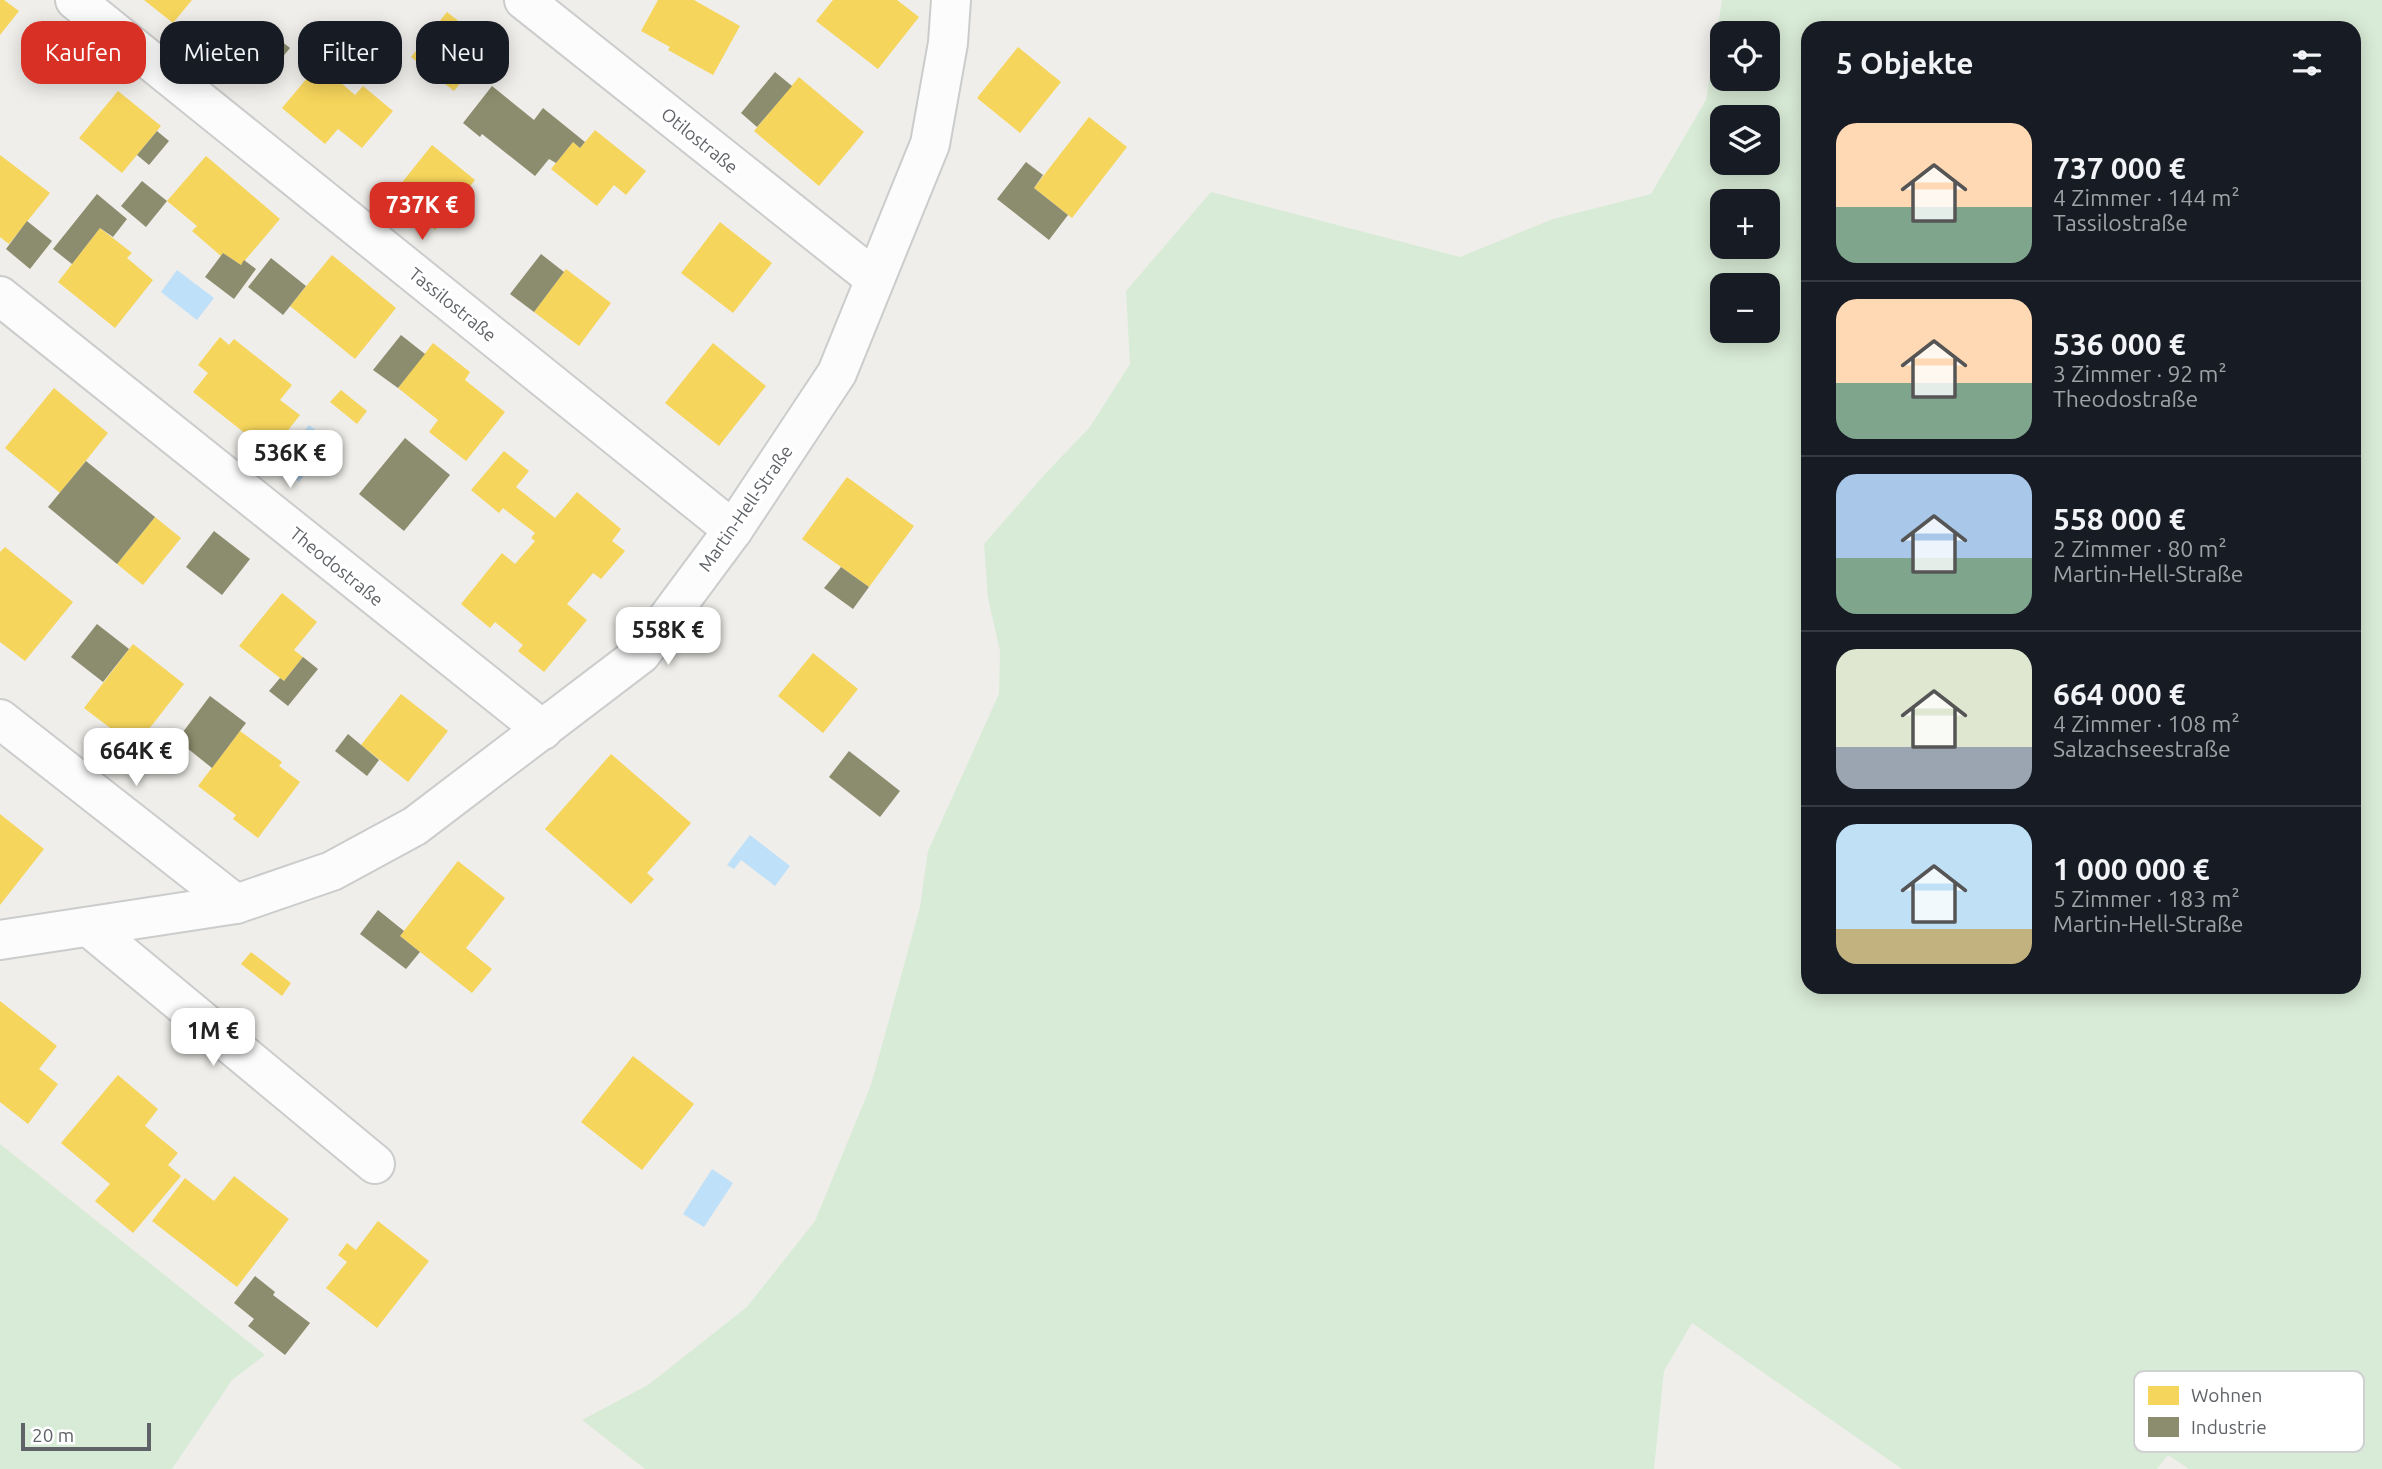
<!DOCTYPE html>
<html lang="de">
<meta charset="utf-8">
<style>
:root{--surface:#171b24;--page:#20242c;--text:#f1f3f6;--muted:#9ea1a6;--line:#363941;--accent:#d93025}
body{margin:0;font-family:Ubuntu,sans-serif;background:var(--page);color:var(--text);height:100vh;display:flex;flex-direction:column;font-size:26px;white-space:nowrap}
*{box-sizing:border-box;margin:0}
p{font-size:23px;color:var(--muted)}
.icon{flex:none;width:38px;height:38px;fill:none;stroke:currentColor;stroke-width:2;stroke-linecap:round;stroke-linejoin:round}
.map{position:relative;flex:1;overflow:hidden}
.side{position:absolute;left:1801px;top:21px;width:560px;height:973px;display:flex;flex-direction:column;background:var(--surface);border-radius:21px;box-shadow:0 4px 18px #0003}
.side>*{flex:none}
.guide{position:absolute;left:21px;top:21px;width:665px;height:63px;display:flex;gap:14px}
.fabs{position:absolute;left:1710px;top:21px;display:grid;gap:14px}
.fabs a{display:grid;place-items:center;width:70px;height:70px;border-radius:14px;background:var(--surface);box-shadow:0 4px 18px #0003;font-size:35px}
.scale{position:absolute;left:21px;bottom:18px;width:130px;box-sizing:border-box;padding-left:7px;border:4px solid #5f6368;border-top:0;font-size:19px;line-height:24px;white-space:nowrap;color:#5f6368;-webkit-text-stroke:5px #fff;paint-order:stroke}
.price{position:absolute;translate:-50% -60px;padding:0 16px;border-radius:14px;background:#fff;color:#222;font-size:23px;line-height:46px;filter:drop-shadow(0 2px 4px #0008)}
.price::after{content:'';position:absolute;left:50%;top:42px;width:21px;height:16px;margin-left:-10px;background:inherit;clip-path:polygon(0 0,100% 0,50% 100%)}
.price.on{background:var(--accent);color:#fff}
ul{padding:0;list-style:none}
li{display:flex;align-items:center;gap:21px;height:175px;padding:0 35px}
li+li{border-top:2px solid var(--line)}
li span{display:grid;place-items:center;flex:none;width:196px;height:140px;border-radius:21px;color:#555}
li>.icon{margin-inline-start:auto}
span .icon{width:84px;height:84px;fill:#fffc;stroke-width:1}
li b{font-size:30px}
h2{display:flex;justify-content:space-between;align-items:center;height:84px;padding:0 35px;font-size:30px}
.pill{padding:0 24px;border-radius:21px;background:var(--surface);box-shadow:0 4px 18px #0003;font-size:24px;line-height:63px}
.pill.on{background:var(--accent);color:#fff}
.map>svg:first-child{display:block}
.green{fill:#d8ebd6;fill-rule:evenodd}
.water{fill:#bfe0f9}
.homes{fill:#f6d55c}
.industry{fill:#8c8c6e}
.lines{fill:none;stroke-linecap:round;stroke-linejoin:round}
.minor-casing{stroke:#cbcccc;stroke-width:42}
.minor{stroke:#fdfcfc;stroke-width:38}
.labels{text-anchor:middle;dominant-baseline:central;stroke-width:7;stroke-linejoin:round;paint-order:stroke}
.street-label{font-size:18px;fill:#5f6368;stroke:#fff}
.key{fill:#fff;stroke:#cfd0d2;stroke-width:2}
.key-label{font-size:19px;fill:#5f6368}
</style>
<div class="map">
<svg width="2382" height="1469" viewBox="0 0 2382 1469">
<rect width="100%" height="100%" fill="#efeeea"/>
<g class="green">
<path d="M1722,0H2382V1469H2189L2168,1455L2157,1469H1902L1692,1323L1664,1371L1654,1469H645L582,1420L648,1385L747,1307L815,1221L871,1085L920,907L928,851L999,694L1000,651L988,598L984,544L1046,473L1090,427L1130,364L1126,291L1211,192L1460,257L1553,219L1651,194L1706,100ZM1808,28H2354V987H1808ZM1722,33H1768V79H1722ZM1722,117H1768V163H1722ZM1722,201H1768V247H1722ZM1722,285H1768V331H1722Z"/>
<path d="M0,1144L265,1355L232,1380L172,1469H0Z"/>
</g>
<g class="water">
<path d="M177,270L214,298L197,320L161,292Z"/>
<path d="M309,425L331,442L299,482L277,464Z"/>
<path d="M750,835L790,866L775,886L741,860L734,869L727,865Z"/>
<path d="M712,1169L733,1183L704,1227L683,1214Z"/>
</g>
<g class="homes">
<path d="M0,0H4L19,11L0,35Z"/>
<path d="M144,0H192L173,23Z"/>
<path d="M658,0H694L740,26L713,75L668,50L670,47L641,31Z"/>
<path d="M833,0H897L919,17L878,69L816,21Z"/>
<path d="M447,12L490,46L454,91L411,57Z"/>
<path d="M1018,47L1061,82L1020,133L977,98Z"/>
<path d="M319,64L355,95L363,86L393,111L362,148L338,129L325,144L282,108Z"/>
<path d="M799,77L864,132L819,186L754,131Z"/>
<path d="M118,91L161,126L122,173L79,138Z"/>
<path d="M1089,117L1127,147L1072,218L1034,188Z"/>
<path d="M595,130L646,171L626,195L614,185L597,206L551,169L573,142L580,148Z"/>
<path d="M432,145L475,180L435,230L392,195Z"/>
<path d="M0,155L50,193L9,244L0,237Z"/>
<path d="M206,156L280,219L241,265L223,253L221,256L192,231L197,226L167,201Z"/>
<path d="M720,222L772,263L733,313L681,273Z"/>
<path d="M100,228L132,253L127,258L153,280L115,328L58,282Z"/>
<path d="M332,255L396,308L355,359L290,306Z"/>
<path d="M566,269L611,303L579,346L534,312Z"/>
<path d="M220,337L229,345L234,339L292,385L280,400L300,415L270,453L193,392L208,373L198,365Z"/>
<path d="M433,343L470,372L465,380L505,412L466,461L429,432L438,420L398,388Z"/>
<path d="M713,343L766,386L719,446L665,403Z"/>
<path d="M54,388L108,433L60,493L5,448Z"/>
<path d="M341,390L367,411L357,424L330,402Z"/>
<path d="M504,451L529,471L516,487L555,518L577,492L621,529L612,541L625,551L601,579L593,573L567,604L587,620L544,672L518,651L523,645L495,622L490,628L461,604L502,553L515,564L535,541L531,538L535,533L503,508L499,513L471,490Z"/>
<path d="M847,477L914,526L869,587L802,539Z"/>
<path d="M155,517L181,538L143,585L117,564Z"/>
<path d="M5,547L73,602L25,661L0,642V552Z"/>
<path d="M282,593L317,622L294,650L303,657L284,681L239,646Z"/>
<path d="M133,644L184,684L135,747L84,708Z"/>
<path d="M813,653L858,689L823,733L778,696Z"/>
<path d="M401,694L448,731L408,782L361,745Z"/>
<path d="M240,731L282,762L279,766L300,782L258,838L233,819L236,815L198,786Z"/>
<path d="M611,754L691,823L647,873L654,879L631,904L545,829Z"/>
<path d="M0,814L44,849L0,905Z"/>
<path d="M458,861L505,898L466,948L492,969L472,993L400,936Z"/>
<path d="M251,952L291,983L282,996L241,964Z"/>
<path d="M0,1001L57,1046L39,1069L58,1084L28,1124L0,1102Z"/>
<path d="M633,1056L694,1104L642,1170L581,1122Z"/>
<path d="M118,1075L158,1109L145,1126L178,1153L168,1165L181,1176L133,1233L95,1201L110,1184L61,1143Z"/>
<path d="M234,1176L289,1219L237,1287L152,1221L185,1178L214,1201Z"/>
<path d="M378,1221L429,1261L377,1328L326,1288L347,1262L338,1255L347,1243L356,1250Z"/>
</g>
<g class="industry">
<path d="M266,29L290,48L263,81L240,61Z"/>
<path d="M775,72L792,86L757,127L741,113Z"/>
<path d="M492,86L534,120L543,108L585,142L580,148L573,142L556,163L549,159L535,176L482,134L480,137L463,123Z"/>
<path d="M157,131L169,141L149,165L137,155Z"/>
<path d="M1026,162L1043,175L1034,188L1068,215L1049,240L997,199Z"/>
<path d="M142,181L167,201L146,227L121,206Z"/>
<path d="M97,194L127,219L113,237L100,228L72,264L53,249Z"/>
<path d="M27,221L52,241L30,269L6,249Z"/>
<path d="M223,253L241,265L244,260L256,269L234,299L205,277Z"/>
<path d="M541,254L564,272L534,312L510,294Z"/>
<path d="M271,258L306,286L283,315L248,287Z"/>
<path d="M401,335L425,354L398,388L373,370Z"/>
<path d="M405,438L450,475L404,531L359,494Z"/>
<path d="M86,461L155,517L117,564L48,507Z"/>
<path d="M214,531L250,559L222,595L186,567Z"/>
<path d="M841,567L869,587L853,609L824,588Z"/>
<path d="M97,624L129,649L103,682L71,657Z"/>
<path d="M303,657L318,669L288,706L269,691L280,678L284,681Z"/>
<path d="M210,696L246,723L212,768L177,740Z"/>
<path d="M348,734L379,760L367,776L335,751Z"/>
<path d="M849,751L900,791L880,817L829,777Z"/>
<path d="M378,910L404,931L400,936L420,952L406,969L360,934Z"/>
<path d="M255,1276L275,1292L273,1295L310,1323L285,1355L248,1326L254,1319L234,1303Z"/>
</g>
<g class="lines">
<g class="minor-casing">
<g id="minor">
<path d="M75,0L733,530"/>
<path d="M524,0L875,279"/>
<path d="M0,296L543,730"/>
<path d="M0,719L236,904"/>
<path d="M89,927L375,1164"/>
<path d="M0,940L236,904L332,871L415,826L641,654L733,530L837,373L930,144L948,43L951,0"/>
</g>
</g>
<use href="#minor" class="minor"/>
</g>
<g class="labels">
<g class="street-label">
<text transform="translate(700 140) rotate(39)">Otilostraße</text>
<text transform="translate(453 304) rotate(39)">Tassilostraße</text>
<text transform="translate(745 508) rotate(-55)">Martin-Hell-Straße</text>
<text transform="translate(337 566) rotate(39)">Theodostraße</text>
</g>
</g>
<rect x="2134" y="1371" width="230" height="81" rx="10" class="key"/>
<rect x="2148" y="1386" width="31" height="19" fill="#f6d55c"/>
<rect x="2148" y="1417" width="31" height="20" fill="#8c8c6e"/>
<g class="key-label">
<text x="2191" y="1402">Wohnen</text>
<text x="2191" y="1434">Industrie</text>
</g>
</svg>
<div class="fabs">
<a><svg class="icon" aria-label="locate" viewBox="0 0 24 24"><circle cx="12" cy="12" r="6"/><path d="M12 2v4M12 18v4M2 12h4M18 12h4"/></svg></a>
<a><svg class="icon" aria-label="layers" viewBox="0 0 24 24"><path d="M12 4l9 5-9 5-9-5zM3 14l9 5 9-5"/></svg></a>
<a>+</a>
<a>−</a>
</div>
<div class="scale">20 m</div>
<b class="price on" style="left:422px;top:242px">737K €</b>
<b class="price" style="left:290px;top:490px">536K €</b>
<b class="price" style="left:668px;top:667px">558K €</b>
<b class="price" style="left:136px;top:788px">664K €</b>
<b class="price" style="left:213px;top:1068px">1M €</b>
<div class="guide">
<a class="pill on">Kaufen</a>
<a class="pill">Mieten</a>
<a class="pill">Filter</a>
<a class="pill">Neu</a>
</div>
<section class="side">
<h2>5 Objekte<svg class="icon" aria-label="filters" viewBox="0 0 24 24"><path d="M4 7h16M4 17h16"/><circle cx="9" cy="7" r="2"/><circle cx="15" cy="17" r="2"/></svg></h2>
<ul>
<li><span style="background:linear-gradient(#ffd9b3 60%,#7fa58c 0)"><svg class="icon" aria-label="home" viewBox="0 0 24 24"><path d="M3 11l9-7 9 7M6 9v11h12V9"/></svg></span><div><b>737 000 €</b><p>4 Zimmer · 144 m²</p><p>Tassilostraße</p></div></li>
<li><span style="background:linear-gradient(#ffd9b3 60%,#7fa58c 0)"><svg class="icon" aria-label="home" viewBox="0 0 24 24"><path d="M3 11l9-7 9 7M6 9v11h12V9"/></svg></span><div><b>536 000 €</b><p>3 Zimmer · 92 m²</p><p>Theodostraße</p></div></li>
<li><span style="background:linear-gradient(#a9c7e8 60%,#7fa58c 0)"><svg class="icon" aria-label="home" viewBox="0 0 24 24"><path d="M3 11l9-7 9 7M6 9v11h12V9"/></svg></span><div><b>558 000 €</b><p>2 Zimmer · 80 m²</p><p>Martin-Hell-Straße</p></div></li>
<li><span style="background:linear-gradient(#dfe7d0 70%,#9aa5b1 0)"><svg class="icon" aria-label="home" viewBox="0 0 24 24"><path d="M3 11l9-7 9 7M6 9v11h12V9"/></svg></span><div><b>664 000 €</b><p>4 Zimmer · 108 m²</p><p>Salzachseestraße</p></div></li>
<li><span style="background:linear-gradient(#bfe0f5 75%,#c2b280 0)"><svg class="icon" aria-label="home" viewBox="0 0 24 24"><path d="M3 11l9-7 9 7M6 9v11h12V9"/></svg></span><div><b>1 000 000 €</b><p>5 Zimmer · 183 m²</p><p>Martin-Hell-Straße</p></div></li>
</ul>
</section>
</div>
